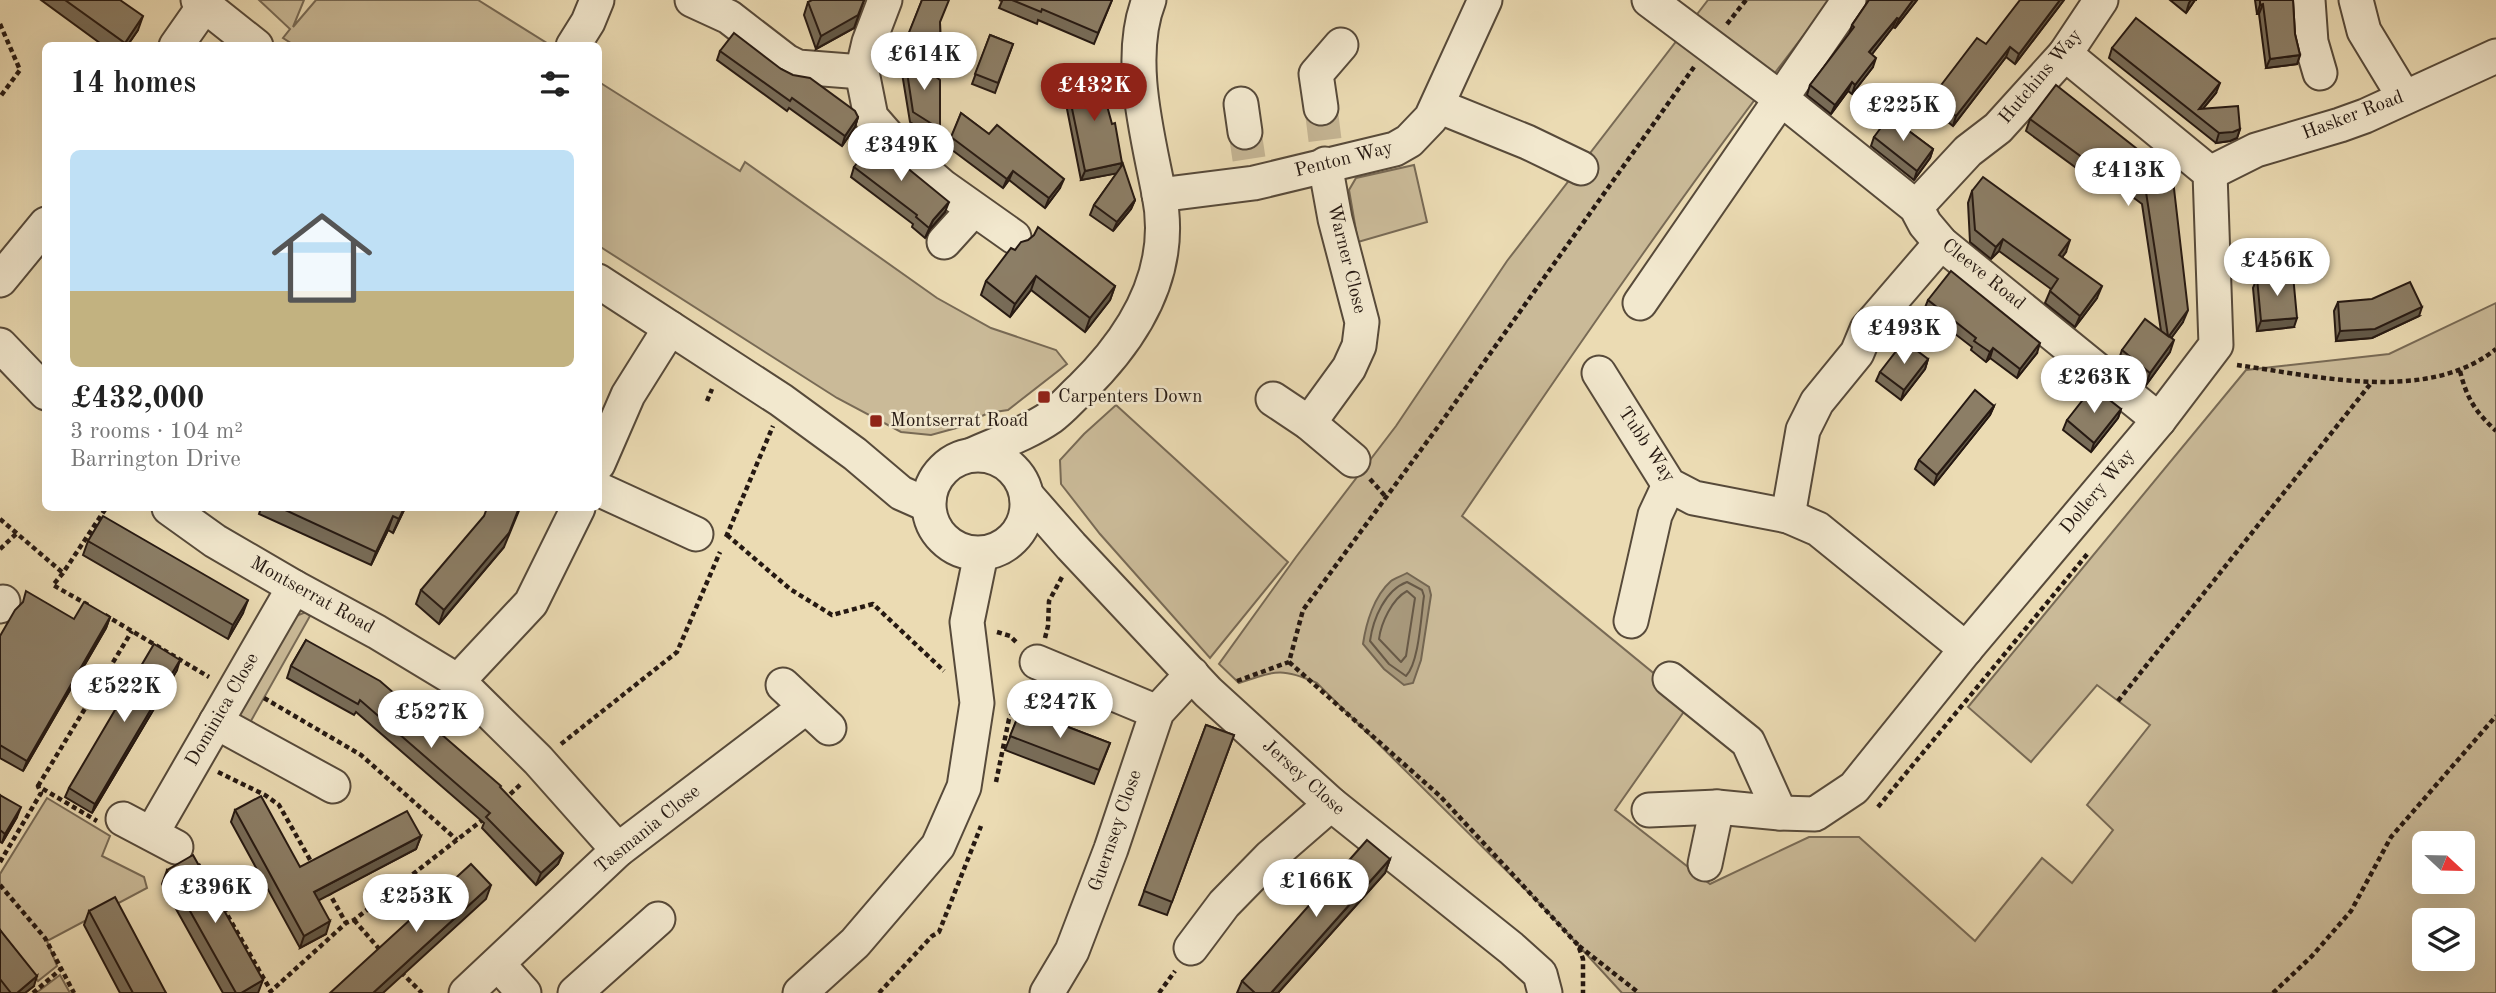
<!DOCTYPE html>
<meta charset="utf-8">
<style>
:root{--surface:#fff;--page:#f2f2f2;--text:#222;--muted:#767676;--accent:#8f2418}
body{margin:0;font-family:"Old Standard TT",serif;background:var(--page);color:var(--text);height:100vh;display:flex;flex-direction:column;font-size:26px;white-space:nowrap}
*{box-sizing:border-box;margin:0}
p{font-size:23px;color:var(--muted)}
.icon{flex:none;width:38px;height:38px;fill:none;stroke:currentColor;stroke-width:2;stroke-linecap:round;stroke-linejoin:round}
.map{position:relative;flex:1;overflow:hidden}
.details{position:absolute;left:42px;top:42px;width:560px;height:469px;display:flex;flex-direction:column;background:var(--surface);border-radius:10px;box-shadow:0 7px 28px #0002}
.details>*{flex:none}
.needle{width:46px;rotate:112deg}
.fabs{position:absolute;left:2412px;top:831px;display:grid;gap:14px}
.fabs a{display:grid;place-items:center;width:63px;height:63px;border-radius:10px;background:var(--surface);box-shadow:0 7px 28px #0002;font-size:35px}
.price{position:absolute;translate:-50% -60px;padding:0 16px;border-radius:24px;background:#fff;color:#222;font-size:23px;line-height:46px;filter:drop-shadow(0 2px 4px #0008)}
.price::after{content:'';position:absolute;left:50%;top:42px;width:21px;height:16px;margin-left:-10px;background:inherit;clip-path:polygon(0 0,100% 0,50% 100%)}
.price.current{background:var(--accent);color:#fff}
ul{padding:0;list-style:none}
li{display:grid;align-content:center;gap:14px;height:371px;padding:0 28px}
li span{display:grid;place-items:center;height:217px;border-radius:10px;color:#555}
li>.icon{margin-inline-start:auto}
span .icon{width:126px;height:126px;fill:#fffc;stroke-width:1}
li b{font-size:30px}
h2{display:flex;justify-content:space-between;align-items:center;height:84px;padding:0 28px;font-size:30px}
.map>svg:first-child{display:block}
.green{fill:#caba98;stroke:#786a55;stroke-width:2;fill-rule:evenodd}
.water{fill:#a8997c;stroke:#746652;stroke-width:2}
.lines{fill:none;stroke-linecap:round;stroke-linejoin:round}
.shore{stroke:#675947;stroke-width:2}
.minor-tunnel{stroke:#c4b493;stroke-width:33;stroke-dasharray:33 17;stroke-linecap:butt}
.minor-casing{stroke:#574a3a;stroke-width:37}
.path{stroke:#261912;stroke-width:4.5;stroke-dasharray:5 3.5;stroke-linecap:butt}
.minor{stroke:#f2e8ce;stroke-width:33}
.wall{fill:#786c58;stroke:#261912;stroke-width:2}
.shaded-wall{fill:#625847;stroke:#261912;stroke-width:2}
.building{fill:#8c7e66;stroke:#261912;stroke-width:2}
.poi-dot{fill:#8f2418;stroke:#f2e8ce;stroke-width:2.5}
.labels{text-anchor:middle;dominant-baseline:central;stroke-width:5;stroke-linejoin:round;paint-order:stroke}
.street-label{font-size:19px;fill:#261912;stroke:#f2e8ce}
.poi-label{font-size:19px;fill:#261912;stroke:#f2e8ce;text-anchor:start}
</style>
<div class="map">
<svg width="2496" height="993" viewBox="0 0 2496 993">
<rect width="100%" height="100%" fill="#ebdbb3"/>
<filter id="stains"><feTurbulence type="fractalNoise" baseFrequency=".00286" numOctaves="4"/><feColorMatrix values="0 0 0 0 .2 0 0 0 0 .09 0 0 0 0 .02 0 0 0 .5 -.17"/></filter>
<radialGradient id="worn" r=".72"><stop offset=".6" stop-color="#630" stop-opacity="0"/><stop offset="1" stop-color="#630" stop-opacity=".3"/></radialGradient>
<g class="green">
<path d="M259,0H304L293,27L316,0H478L550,45H294L283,38L290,29Z"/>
<path d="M1708,0H1831C1700,167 1581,341 1462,516L1690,703L1615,810L1710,884L1809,837H1859L1975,941L2042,858L2072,883L2113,830L2087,805L2150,725L2097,685L2031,762L1968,707L2246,370L2389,354L2496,303V993H1622L1544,908L1317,683C1281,667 1275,671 1239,683L1219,664L1296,557L1396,426L1507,261ZM2424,844H2462V882H2424ZM2424,920H2462V959H2424Z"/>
<path d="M599,82L740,171L745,162L937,298L991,328L1056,350L1067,364L1008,410L988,413L960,427L931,435L901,432L837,398L599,246Z"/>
<path d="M1414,165L1427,222L1358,242L1349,190L1356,178Z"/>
<path d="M1116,405L1288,562L1210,658L1100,534L1061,484L1060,460L1084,434Z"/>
<path d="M306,612L310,616L247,728L239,717V708L296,616Z"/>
<path d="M47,798L110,836L102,856L144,877L147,888L47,941L57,966L38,981L0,936V874Z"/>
<path d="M60,975L70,993H36Z"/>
</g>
<path class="water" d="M1407,573L1429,587L1431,595L1421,660L1413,683L1404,685L1384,669L1363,644C1366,623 1374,596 1391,581C1395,578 1402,576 1407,573Z"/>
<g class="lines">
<g class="shore">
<path d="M1407,582L1422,590L1424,596C1421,616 1419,663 1406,676L1389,664L1370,641C1373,619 1385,590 1407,582Z"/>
<path d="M1407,591L1415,598L1406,656L1401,662L1379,639C1381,623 1392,599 1407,591Z"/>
</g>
<g class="minor-tunnel">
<path d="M1321,108L1325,140"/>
<path d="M1245,132L1249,159"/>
</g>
<g class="minor-casing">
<g id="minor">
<path d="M198,0L256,46"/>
<path d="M692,0L729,17L786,61L798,67L862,72"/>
<path d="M885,0L869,42L862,72L871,117L898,148L942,186L1014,237"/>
<path d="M1649,0L1780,98L1916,207L1925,224L1941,243L2159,420"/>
<path d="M2308,0L2311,42L2320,73"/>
<path d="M2356,0L2364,31L2404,97"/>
<path d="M176,46L204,6"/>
<path d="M573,46L588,22L597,0"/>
<path d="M1241,104L1245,132"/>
<path d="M1438,106L1527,142L1581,168"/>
<path d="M1321,108L1316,74L1341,45"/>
<path d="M2210,173L2256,150L2340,125L2365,116L2496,56"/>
<path d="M1159,195L1254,183L1395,149L1409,141L1431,118L1485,0"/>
<path d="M1916,207L1968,151L1998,128L2065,54L2101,0"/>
<path d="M944,242L973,210"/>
<path d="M0,280L46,224"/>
<path d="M598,281L781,400L855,454L901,493L928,505"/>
<path d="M1640,303L1849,0"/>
<path d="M0,345L46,393"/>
<path d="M1599,373L1669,485L1694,498L1788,516L1803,430L1817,402L1857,353L1867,329L1941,243"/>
<path d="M1273,399L1309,423L1353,460"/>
<path d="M1309,423L1349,368L1359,346L1362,322L1335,219L1325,164"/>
<path d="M974,454C999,443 1028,433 1051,417C1062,409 1072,397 1082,388C1135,336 1175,271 1159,194C1148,136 1126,58 1149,0"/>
<circle cx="978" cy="504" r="49"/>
<path d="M598,464L628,395L670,328"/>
<path d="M598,489L696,534"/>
<path d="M1028,497L1071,546L1208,692L1331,804L1511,948L1540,974L1545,993"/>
<path d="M169,508L215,541L294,587L377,632L458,681L538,760L618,850"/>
<path d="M1788,516L1818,529L1966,649"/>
<path d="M0,606L3,602"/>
<path d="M1631,621L1655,515L1669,485"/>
<path d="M1037,662L1157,712"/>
<path d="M1670,679L1748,742L1780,813"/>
<path d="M458,681L531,603L578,508"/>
<path d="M783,685L829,728"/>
<path d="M216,722L333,786"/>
<path d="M1649,810L1717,807L1780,813L1815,814L1854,788L1966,649L2159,420L2216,345L2210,173L2065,54"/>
<path d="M123,819L176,847"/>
<path d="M152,833L294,587"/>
<path d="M1705,864L1717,807"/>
<path d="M1191,948L1224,904L1270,857L1331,804"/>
<path d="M498,964L524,993"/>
<path d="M466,993L618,850L806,707"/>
<path d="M575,993L658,919"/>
<path d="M800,993L855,943L938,846L964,787L977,703L967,622L981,554"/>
<path d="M1047,993L1072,951L1111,849L1157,712L1192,674"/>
</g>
</g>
<g class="path">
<path d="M0,24L20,70L0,97"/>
<path d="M1727,24L1746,0"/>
<path d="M2237,365C2317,376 2427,404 2496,349"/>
<path d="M2460,371C2467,399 2475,411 2496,431"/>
<path d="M707,401L712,389"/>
<path d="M1370,479L1386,497"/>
<path d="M0,519L63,573"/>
<path d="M727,535L790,589L832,615L873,604L944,671"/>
<path d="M726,537L773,426"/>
<path d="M0,549L16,534"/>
<path d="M88,605L53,585L63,573L106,508"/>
<path d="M105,615L209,677"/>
<path d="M997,632L1010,636L1017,643"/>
<path d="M1045,638L1048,626L1049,601L1062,577"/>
<path d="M1289,662L1440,796L1578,945L1583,959V993"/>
<path d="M1237,681L1289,662L1303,610L1440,424L1694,67"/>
<path d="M264,698L361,755L457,840"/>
<path d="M2118,701L2372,382"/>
<path d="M561,744L677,652L720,552"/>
<path d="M218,772L265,795L279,805L313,865"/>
<path d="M996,782L1009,719L1027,689"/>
<path d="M38,786L132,631"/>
<path d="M504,800L521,784"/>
<path d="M1878,807L2089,552"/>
<path d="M0,862L41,793L38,786L97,821"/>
<path d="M198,864L271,991"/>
<path d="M0,885L45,938L74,993"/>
<path d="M328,891L346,923"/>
<path d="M354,920L381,951"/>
<path d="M1579,946L1639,993"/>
<path d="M401,972L422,993"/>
<path d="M33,993L61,969"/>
<path d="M269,993L346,923L354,920L485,818"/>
<path d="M879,993L932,936L939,932L981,826"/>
<path d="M1159,993L1175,971"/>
<path d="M2273,993L2312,956L2351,911L2391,837L2496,716"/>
</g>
<use href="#minor" class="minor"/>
</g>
<g class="wall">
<path d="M41,0H120L138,30L127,46H104Z"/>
<path d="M864,0L854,28L816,49L804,15L808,2Z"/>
<path d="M922,0L940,23L941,59L936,70L919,64L940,129L937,139L910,122L900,61L902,57H900Z"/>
<path d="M999,0H1112L1094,44L1038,20L1037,24L999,8L1002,1Z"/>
<path d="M1869,0H1917L1895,28L1893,27L1872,54L1873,67L1852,94L1848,91L1831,114L1807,95L1810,85L1849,35L1852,25Z"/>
<path d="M2064,0L2015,64L2006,57L1953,126L1928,106L1932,97L1986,44Z"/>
<path d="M2170,0H2197H2195L2186,13Z"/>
<path d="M2255,0H2293L2295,34L2300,55L2297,64L2266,68L2259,14H2257Z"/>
<path d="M990,35L1013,44L995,93L972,84Z"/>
<path d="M2112,48L2216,93L2203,108L2240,129L2237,138L2230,141L2216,143L2109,58Z"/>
<path d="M720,51L781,69L858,117L855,127L842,146L789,108L787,111L717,60Z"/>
<path d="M1070,70L1097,93L1122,163L1120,169L1135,200L1131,209L1113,231L1090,215L1094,205L1117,173L1081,180L1067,109L1070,99H1072L1067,80Z"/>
<path d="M961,113L1060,188L1045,208L1009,180L1003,188L948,147Z"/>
<path d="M2030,119L2155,163L2183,322L2171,338L2170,352L2146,385L2118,362L2122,350L2161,331L2142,204L2111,181L2105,189L2026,131Z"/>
<path d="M1907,125L1906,129L1933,149L1930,158L1914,180L1871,146L1874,137Z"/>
<path d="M889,153L945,212L930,229L925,238L912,227L913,224L851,177L854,167Z"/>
<path d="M1972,191L2066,252L2062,257L2097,298L2075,327L2045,303L2051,289L1999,251L1991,259L1970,242L1968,203Z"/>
<path d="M1015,250L1115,286L1110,300L1085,332L1031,290L1010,317L981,295L986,281Z"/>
<path d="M2257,278L2294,327L2257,331L2253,288Z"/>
<path d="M1928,300L2037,353L2017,378L1990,358L1986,362L1971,350L1972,347L1924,310Z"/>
<path d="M2338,302L2419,316L2372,338L2336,341L2334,311Z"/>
<path d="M1928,359L1925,369L1901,400L1876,381L1880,372Z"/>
<path d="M1994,406L1990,415L1934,485L1915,469L1919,460Z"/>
<path d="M2121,409L2118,418L2091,452L2063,430L2067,420Z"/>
<path d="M261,508H363L366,509V508H405L393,533L388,530L371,565L259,514Z"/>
<path d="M88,541L243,613L228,639L83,555Z"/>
<path d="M504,547L439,624L416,604L421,590Z"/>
<path d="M110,617L106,628L23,771L0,758V636L74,619Z"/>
<path d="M306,640L500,788L563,853L558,864L536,885L482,828L484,823L356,712L354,715L287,678L291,666Z"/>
<path d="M177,670L92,813L65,797L69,788Z"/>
<path d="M1021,709L1110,743L1094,784L1005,750Z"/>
<path d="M1206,725L1234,735L1167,915L1139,905Z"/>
<path d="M0,795L17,817L2,843L0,842Z"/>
<path d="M235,810L300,867L421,836L416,849L318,900L326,934L300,948L231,822Z"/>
<path d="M1390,859L1385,873L1278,993H1237L1242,981Z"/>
<path d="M167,870L258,993H223L162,884Z"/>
<path d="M89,911L166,993H120L84,925Z"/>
<path d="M0,930L34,986L25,993H0Z"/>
</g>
<g class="shaded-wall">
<path d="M864,0L854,28L816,49L821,36Z"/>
<path d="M1913,0H1917L1895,28L1899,19Z"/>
<path d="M2060,0H2064L2015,64L2019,54Z"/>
<path d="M2191,0H2197H2195L2186,13L2189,3Z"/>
<path d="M2263,4L2259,14H2257L2260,5Z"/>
<path d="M143,16L138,30L127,46H123Z"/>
<path d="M1897,18L1893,27L1866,62L1869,52Z"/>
<path d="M2010,47L2006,57L1953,126L1956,116Z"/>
<path d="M2300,55L2297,64L2266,68L2270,59Z"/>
<path d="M1876,58L1873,67L1852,94L1855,85Z"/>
<path d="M1852,82L1848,91L1831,114L1835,105Z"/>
<path d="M2220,83L2216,93L2197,116L2199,109Z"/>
<path d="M858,117L855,127L842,146L845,136Z"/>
<path d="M2240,129L2237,138L2230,141L2216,143L2219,133Z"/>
<path d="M1933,149L1930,158L1914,180L1917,171Z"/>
<path d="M1122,163L1119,173L1081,180L1085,171Z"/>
<path d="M2115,169L2111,181L2105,189L2109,177Z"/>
<path d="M1013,171L1009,180L1003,188L1007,179Z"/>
<path d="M1064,179L1060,188L1045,208L1049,198Z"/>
<path d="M1135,200L1131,209L1113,231L1117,222Z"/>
<path d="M949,202L945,212L930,229L925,238L933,220Z"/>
<path d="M2003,239L1999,251L1991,259L1996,247Z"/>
<path d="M2070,240L2066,252L2055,267L2059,255Z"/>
<path d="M1036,276L1031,290L1010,317L1015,304Z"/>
<path d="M1115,286L1110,300L1085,332L1090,318Z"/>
<path d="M2102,286L2097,298L2075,327L2080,316Z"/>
<path d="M2422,307L2419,316L2372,338L2336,341L2340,331Z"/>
<path d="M2188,310L2183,322L2164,348L2169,336Z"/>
<path d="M2297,318L2294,327L2257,331L2261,321Z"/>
<path d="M2174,340L2170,352L2146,385L2150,373Z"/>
<path d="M2040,343L2037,353L2017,378L2020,369Z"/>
<path d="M1993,348L1990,358L1986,362L1990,352Z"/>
<path d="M1928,359L1925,369L1901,400L1904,390Z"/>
<path d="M1994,406L1990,415L1934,485L1937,475Z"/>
<path d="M2121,409L2118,418L2091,452L2094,443Z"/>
<path d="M404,508H405L393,533L399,519Z"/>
<path d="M520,508L504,547L439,624L444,610Z"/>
<path d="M393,516L388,530L371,565L376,552Z"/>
<path d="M248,600L243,613L228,639L233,625Z"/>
<path d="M110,617L106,628L23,771L27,761Z"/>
<path d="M180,660L177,670L92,813L95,804Z"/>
<path d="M21,807L17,817L2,843L5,834Z"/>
<path d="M421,836L416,849L310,905L314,892Z"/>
<path d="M563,853L558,864L536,885L541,873Z"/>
<path d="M1390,859L1385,873L1278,993H1271Z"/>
<path d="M491,885L486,899L383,993H373Z"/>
<path d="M330,921L326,934L300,948L304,936Z"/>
<path d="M37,976L34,986L25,993H17Z"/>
<path d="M263,980L258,993H241Z"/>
</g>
<g class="building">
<path d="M65,0H120L143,16L125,43Z"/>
<path d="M812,0H864L858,15L821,36L808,2Z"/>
<path d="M922,0H949L940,22L941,59L904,45Z"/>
<path d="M1012,0H1112L1098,33L1042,9L1041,12Z"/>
<path d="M1869,0H1913L1899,19L1897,18L1869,52L1876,58L1855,85L1852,82L1835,105L1810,85L1854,27L1852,25Z"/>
<path d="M2020,0H2060L2019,54L2010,47L1956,116L1932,97L1977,38L1986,44Z"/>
<path d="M2260,0H2293L2295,34L2300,55L2270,59L2263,4L2260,5Z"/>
<path d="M2136,18L2220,83L2199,109L2238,106L2240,129L2233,132L2219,133L2112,48Z"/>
<path d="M734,33L781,69L793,75L810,78L855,111L858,117L845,136L792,98L790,101L720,51Z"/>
<path d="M990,35L1013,44L998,83L975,74Z"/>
<path d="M904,52L940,80V129L913,112Z"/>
<path d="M1089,65L1097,93L1103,91L1112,124L1115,123L1122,163L1085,171L1070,99L1078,97L1070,70Z"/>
<path d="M2056,85L2155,163L2173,180L2188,310L2169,336L2174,340L2150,373L2122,350L2145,319L2168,336L2146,192L2115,169L2109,177L2030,119Z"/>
<path d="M961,113L989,134L997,125L1064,179L1049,198L1013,171L1007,179L951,137Z"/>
<path d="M1891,114L1907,125L1905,128L1933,149L1917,171L1874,137Z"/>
<path d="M876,138L889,153L949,202L933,220L929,228L916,217L917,215L854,167Z"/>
<path d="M1123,164L1135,200L1117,222L1094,205Z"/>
<path d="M1983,177L2070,240L2059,255L2102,286L2080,316L2050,291L2058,279L2003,239L1996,247L1975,230L1972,191Z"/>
<path d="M1038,227L1115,286L1090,318L1036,276L1015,304L986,281L1011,248L1015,250L1021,242L1028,240L1034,235Z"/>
<path d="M1951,271L2040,343L2020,369L1993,348L1990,352L1974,341L1976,338L1928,300Z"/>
<path d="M2293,275L2297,318L2261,321L2257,278Z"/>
<path d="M2410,282L2422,307L2375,329L2340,331L2338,302L2372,299Z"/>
<path d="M1904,341L1928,359L1904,390L1880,372Z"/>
<path d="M2093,387L2121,409L2094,443L2067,420Z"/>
<path d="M1975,390L1994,406L1937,475L1919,460Z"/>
<path d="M281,508H363L366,509V508H404L399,519L393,516L376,552Z"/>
<path d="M487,508H519L509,533L444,610L421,590L484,516Z"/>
<path d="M103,516L248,600L233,625L88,541Z"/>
<path d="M26,591L74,619L84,602L110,617L27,761L0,745V636L15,610L23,602Z"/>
<path d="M306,640L380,681L501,786L500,787L563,853L541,873L486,817L490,813L360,700L358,704L291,666Z"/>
<path d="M154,644L180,660L95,804L69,788Z"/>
<path d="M1021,709L1110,743L1099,770L1010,736Z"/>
<path d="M1206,725L1234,735L1172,902L1144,891Z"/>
<path d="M0,795L21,807L5,834L0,830Z"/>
<path d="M261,796L300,867L407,811L421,836L314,892L330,921L304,936L235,810Z"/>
<path d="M1367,840L1390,859L1271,993H1255L1242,981Z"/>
<path d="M193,855L263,980L241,993H236L167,870Z"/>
<path d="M471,864L491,885L373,993H330Z"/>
<path d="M115,897L166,993H133L89,911Z"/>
<path d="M0,930L37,976L17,993H11L0,979Z"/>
</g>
<g class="poi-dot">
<rect x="1037" y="390" width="14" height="14" rx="3.5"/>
<rect x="869" y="414" width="14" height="14" rx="3.5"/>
</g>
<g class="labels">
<g class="street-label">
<text transform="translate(2041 77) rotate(-50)">Hutchins Way</text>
<text transform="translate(2353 116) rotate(-21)">Hasker Road</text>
<text transform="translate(1344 160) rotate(-14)">Penton Way</text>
<text transform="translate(1346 259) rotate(76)">Warner Close</text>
<text transform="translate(1983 275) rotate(39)">Cleeve Road</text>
<text transform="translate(1646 445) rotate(56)">Tubb Way</text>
<text transform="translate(2098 492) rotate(-50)">Dollery Way</text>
<text transform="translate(312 596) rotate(29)">Montserrat Road</text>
<text transform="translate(223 710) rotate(-60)">Dominica Close</text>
<text transform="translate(1303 778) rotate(42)">Jersey Close</text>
<text transform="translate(648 830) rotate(-39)">Tasmania Close</text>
<text transform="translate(1116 831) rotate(-71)">Guernsey Close</text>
</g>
<g class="poi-label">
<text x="1058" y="397">Carpenters Down</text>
<text x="890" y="421">Montserrat Road</text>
</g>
</g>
<rect width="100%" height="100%" filter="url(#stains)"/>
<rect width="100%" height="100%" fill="url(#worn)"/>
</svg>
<div class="fabs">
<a><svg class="needle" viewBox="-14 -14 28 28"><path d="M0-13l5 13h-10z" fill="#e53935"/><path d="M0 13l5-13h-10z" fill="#767676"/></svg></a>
<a><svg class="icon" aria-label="layers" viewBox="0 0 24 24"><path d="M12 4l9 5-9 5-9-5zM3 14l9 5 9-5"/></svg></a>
</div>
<b class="price" style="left:924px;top:92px">£614K</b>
<b class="price current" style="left:1094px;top:123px">£432K</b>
<b class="price" style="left:1903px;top:143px">£225K</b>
<b class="price" style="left:901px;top:183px">£349K</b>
<b class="price" style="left:2128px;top:208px">£413K</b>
<b class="price" style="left:2277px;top:298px">£456K</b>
<b class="price" style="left:1904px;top:366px">£493K</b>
<b class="price" style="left:2094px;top:415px">£263K</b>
<b class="price" style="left:124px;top:724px">£522K</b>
<b class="price" style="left:1060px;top:740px">£247K</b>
<b class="price" style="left:431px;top:750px">£527K</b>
<b class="price" style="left:1316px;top:919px">£166K</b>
<b class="price" style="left:215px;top:925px">£396K</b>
<b class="price" style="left:416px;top:934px">£253K</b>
<section class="details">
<h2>14 homes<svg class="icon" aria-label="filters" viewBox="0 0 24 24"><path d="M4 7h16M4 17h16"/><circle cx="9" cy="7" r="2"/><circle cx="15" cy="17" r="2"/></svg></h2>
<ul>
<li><span style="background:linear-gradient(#bfe0f5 65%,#c2b280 0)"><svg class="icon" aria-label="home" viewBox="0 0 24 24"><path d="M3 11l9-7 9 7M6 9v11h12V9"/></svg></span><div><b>£432,000</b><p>3 rooms · 104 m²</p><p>Barrington Drive</p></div></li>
</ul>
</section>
</div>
